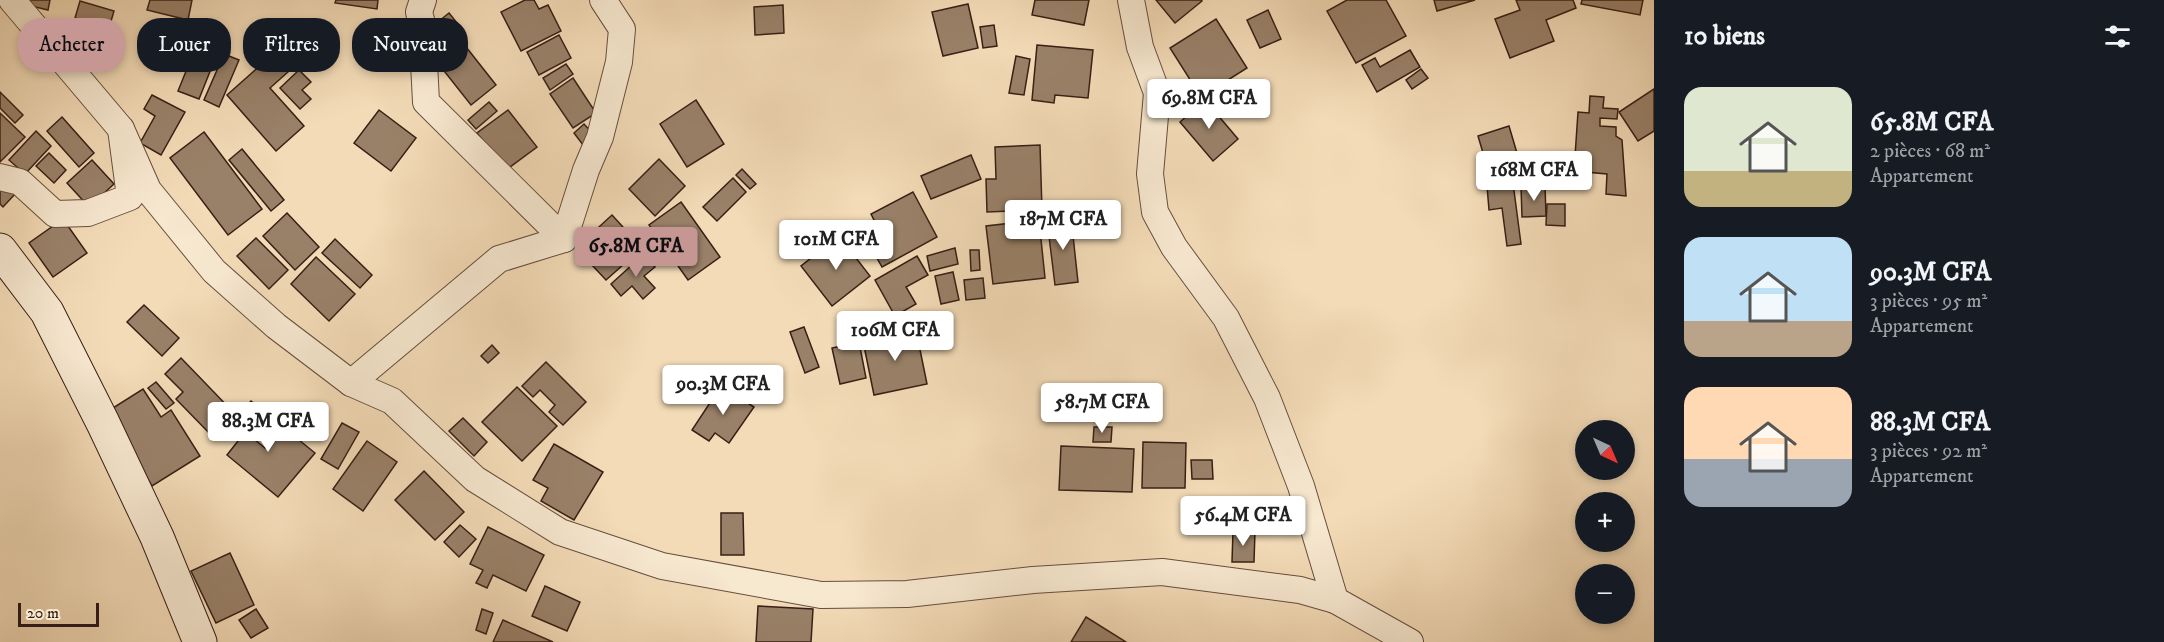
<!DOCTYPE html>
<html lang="fr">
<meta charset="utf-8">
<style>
:root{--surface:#171b24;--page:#20242c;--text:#f1f3f6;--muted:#9ea1a6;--accent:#c59692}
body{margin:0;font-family:"IM FELL DW Pica",serif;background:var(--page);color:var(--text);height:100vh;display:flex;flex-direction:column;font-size:22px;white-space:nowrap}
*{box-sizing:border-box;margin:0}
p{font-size:20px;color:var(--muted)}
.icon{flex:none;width:33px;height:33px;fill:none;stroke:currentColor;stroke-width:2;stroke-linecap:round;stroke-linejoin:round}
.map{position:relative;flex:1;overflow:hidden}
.drawer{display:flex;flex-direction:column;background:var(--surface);width:510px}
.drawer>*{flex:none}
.banner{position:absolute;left:18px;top:18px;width:570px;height:54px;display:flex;gap:12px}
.needle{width:39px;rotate:136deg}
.tools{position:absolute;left:1575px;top:420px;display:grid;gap:12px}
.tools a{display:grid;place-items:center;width:60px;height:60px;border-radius:50%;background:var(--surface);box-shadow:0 3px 9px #0003;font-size:30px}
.scale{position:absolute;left:18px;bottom:15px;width:81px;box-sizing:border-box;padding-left:6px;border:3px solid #381f15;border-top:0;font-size:16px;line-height:21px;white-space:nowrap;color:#381f15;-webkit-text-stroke:4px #f7e8d0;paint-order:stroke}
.price{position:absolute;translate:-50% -51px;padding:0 14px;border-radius:6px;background:#fff;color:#222;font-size:20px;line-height:39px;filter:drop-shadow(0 2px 3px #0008)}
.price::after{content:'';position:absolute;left:50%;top:36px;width:18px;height:14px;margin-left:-9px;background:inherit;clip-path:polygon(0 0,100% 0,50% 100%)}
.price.on{background:var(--accent);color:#111}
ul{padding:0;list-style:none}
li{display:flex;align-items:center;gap:18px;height:150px;padding:0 30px}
li span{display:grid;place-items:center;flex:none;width:168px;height:120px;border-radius:18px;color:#555}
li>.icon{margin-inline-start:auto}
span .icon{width:72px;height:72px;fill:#fffc;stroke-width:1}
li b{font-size:26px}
h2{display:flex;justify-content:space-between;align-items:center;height:72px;padding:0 30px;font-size:26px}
.tag{padding:0 21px;border-radius:24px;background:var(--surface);box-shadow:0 3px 9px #0003;font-size:21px;line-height:54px}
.tag.on{background:var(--accent);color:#111}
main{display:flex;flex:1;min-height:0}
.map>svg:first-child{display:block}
.building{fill:#998169;stroke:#381f15;stroke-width:1.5}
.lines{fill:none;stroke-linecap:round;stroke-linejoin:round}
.street-casing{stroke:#674e3e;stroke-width:28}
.secondary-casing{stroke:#381f15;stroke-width:35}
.street{stroke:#f7e8d0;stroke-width:26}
.secondary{stroke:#f7e8d0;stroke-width:33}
</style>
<main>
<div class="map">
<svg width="1654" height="642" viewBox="0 0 1654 642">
<rect width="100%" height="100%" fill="#f3dbb7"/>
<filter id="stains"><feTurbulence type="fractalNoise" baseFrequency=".00333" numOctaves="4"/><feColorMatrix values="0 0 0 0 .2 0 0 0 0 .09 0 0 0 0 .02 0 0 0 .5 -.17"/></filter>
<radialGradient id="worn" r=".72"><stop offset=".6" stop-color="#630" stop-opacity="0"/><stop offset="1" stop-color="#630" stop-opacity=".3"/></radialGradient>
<g class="building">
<path d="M28,0H50L48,10L27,5Z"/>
<path d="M150,0H192L188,20L147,10Z"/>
<path d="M336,0H378L377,9L335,3Z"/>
<path d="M525,0H534L539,9L548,5L561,31L521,51L501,12Z"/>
<path d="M1035,0H1089L1084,25L1032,15Z"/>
<path d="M1156,0H1201L1202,1L1175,23Z"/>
<path d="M1347,0H1386L1406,36L1356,63L1327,11Z"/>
<path d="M1434,0H1475L1437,11Z"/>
<path d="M1516,0H1573L1576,8L1546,20L1554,41L1510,58L1495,19L1520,10Z"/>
<path d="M1582,0H1643L1640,15L1581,4Z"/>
<path d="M80,1L114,11L109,28L75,18Z"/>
<path d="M968,4L978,48L943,56L932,12Z"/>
<path d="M783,5L784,33L755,35L754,7Z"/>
<path d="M1268,10L1281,39L1260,48L1247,20Z"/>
<path d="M449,13L465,33L459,38L496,85L471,105L426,48L447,31L439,21Z"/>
<path d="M1216,19L1247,68L1201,97L1170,48Z"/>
<path d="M994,25L997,46L983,48L980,27Z"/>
<path d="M559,35L571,58L539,75L527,52Z"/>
<path d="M191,37L219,49L199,99L178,91L195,49L187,46Z"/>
<path d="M310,39L321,51L308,63L297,52Z"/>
<path d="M1037,45L1093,50L1088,98L1055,95L1054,103L1032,100Z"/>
<path d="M282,46L298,63L270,88L304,126L276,151L227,95Z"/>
<path d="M1410,50L1420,67L1377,92L1362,65L1375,58L1380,67Z"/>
<path d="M224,54L239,60L219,107L204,100Z"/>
<path d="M1016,56L1030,59L1024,95L1009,93Z"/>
<path d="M566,64L573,74L550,90L543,78Z"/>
<path d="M1421,69L1428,78L1412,89L1406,80Z"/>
<path d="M299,70L311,82L302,90L311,99L300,109L280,88Z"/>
<path d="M573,78L596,113L573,128L550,94Z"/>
<path d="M1654,89V131L1638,141L1619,112Z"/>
<path d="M0,92L23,115L15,123L0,108Z"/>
<path d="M152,95L185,112L161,155L140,143L155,116L144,109Z"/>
<path d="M1590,96L1604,97L1603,108L1618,109L1617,119L1600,118V126L1616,127V136L1622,140L1626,196L1606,194L1607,174L1574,171L1578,112L1589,113Z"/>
<path d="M696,100L724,144L687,167L660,124Z"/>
<path d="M1205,100L1238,139L1213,161L1180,122Z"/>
<path d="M489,102L497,111L476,129L468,120Z"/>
<path d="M379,110L416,138L391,171L354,143Z"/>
<path d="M508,110L537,147L506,170L477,133Z"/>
<path d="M0,113L25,137L0,162Z"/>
<path d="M62,117L94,153L79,167L47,131Z"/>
<path d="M584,124L594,135L583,145L574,133Z"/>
<path d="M1509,126L1522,170L1491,180L1478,136Z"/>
<path d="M36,131L51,146L25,174L9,160Z"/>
<path d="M204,132L262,209L228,235L170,158Z"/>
<path d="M1040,145L1042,210L987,212L986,179H996L995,147Z"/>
<path d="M242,149L284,200L271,211L229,160Z"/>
<path d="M49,153L66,170L54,183L36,166Z"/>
<path d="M971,155L981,179L931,199L921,176Z"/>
<path d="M659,159L685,186L655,216L629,189Z"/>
<path d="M92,160L114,184L89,207L67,183Z"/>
<path d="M742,169L756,184L750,189L736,175Z"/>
<path d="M733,178L746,192L717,221L703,207Z"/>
<path d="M1513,183L1521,244L1507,246L1502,208L1489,210L1487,186Z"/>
<path d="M0,184L16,193L3,207L0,204Z"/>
<path d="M1545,186L1546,216L1522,217L1521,187Z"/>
<path d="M913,192L937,237L882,267L865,237L879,230L871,214Z"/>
<path d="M681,202L720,257L688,280L649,225Z"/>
<path d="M1547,204H1565V226L1546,225Z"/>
<path d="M287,213L319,247L295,270L263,236Z"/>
<path d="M612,215L642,248L606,280L576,248Z"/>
<path d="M1071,217L1078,282L1055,285L1047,220Z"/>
<path d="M63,219L87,253L53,277L29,243Z"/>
<path d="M1039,220L1045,278L993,284L986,226Z"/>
<path d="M839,236L870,276L832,306L801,266Z"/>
<path d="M256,238L288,270L269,289L237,256Z"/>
<path d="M335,239L372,275L360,288L322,253Z"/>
<path d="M955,248L958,264L930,271L927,256Z"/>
<path d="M970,250H979L980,270L971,271Z"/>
<path d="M644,254L655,267L644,276L655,288L643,299L632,286L621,296L611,284Z"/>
<path d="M917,256L928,275L906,287L916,304L895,316L875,280Z"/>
<path d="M316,257L355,294L329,321L291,284Z"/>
<path d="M953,272L959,300L941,304L935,276Z"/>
<path d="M983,278L985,298L966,300L964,280Z"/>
<path d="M144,305L179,338L162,356L127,322Z"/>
<path d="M804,327L819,367L805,373L790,332Z"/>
<path d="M916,330L927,384L874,395L863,341Z"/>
<path d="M859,342L866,378L840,384L832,348Z"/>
<path d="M492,345L499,353L488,363L481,356Z"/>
<path d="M181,358L235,414L212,436L176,399L183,392L165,374Z"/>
<path d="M546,362L586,402L563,425L549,412L555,405L540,390L533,397L522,386Z"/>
<path d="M156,382L174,403L166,409L148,388Z"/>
<path d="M721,386L754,407L729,443L715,433L709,441L692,430Z"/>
<path d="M517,387L557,426L522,461L482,422Z"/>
<path d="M143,389L161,417L171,410L200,456L152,486L105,413Z"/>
<path d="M251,401L262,410L244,431L265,448L283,427L315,453L278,497L227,455L238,441L225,430Z"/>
<path d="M463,418L487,442L474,456L449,431Z"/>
<path d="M342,423L359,432L338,469L321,459Z"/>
<path d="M1094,427H1112L1111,442H1093Z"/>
<path d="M367,441L397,462L363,511L333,489Z"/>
<path d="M1143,442L1186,443L1185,488H1142Z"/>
<path d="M554,444L603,472L574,520L541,501L548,488L533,480Z"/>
<path d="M1061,446L1134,449L1132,492L1059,490Z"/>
<path d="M1191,460H1212L1213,479H1192Z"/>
<path d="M424,471L464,512L435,540L395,500Z"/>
<path d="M721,513H743L744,555H721Z"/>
<path d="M460,525L476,539L459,557L444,542Z"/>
<path d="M488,527L544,555L526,591L493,575L487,588L476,583L483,570L470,564Z"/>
<path d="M1233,531H1255L1254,562H1232Z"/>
<path d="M230,553L254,605L216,623L191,571Z"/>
<path d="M545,586L580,602L567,631L532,616Z"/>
<path d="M758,606L813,609L811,642H756Z"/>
<path d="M256,609L268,628L251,638L239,620Z"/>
<path d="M482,609L493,613L486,634L476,630Z"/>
<path d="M1086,617L1126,642H1071Z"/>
<path d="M503,620L553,642H493Z"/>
</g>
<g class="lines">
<g class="street-casing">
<g id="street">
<path d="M12,0L121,129"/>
<path d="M423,0L419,12L422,24L426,102L564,239"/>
<path d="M0,177L20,182L55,214L88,213L130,197L121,129L148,190L214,271L276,326L351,383L392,401L475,479L560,532L662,566L821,595L907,594L1033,580L1162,572L1300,590L1335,600L1301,486L1267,398L1226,318L1174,247L1155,212L1150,174L1157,93L1140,47L1131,0"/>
<path d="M564,239L586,170L600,137L619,62L622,29L603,0"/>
<path d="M351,383L499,259L564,239"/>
<path d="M1335,600L1410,642"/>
</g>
</g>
<g class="secondary-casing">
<path id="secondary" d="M0,250L47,312L103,423L157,537L200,642"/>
</g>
<use href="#street" class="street"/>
<use href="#secondary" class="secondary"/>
</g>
<rect width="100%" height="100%" filter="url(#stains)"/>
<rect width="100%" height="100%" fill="url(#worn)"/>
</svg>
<div class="tools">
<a><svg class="needle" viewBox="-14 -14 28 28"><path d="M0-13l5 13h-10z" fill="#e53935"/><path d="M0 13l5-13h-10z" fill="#9ea1a6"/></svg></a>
<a>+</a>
<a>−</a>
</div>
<div class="scale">20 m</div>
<b class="price" style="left:1209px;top:130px">69.8M CFA</b>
<b class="price" style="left:1534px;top:202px">168M CFA</b>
<b class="price" style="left:1063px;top:251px">187M CFA</b>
<b class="price" style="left:836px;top:271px">101M CFA</b>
<b class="price on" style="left:636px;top:278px">65.8M CFA</b>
<b class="price" style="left:895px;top:362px">106M CFA</b>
<b class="price" style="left:723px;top:416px">90.3M CFA</b>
<b class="price" style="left:1102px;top:434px">58.7M CFA</b>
<b class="price" style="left:268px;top:453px">88.3M CFA</b>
<b class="price" style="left:1243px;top:547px">56.4M CFA</b>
<div class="banner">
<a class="tag on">Acheter</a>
<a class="tag">Louer</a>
<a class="tag">Filtres</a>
<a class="tag">Nouveau</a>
</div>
</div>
<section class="drawer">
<h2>10 biens<svg class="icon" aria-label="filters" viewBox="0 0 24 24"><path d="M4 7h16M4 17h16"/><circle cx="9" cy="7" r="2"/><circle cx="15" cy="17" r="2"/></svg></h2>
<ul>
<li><span style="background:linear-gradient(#dfe7d0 70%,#c2b280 0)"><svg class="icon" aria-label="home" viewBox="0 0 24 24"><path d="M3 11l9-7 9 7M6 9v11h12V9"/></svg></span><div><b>65.8M CFA</b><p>2 pièces · 68 m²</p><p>Appartement</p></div></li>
<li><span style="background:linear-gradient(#bfe0f5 70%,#b9a48a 0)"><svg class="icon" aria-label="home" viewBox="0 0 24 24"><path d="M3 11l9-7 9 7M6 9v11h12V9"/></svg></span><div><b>90.3M CFA</b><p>3 pièces · 95 m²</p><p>Appartement</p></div></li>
<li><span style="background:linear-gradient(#ffd9b3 60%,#9aa5b1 0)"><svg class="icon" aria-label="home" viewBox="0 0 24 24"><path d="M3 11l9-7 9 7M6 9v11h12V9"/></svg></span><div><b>88.3M CFA</b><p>3 pièces · 92 m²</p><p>Appartement</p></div></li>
</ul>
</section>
</main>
